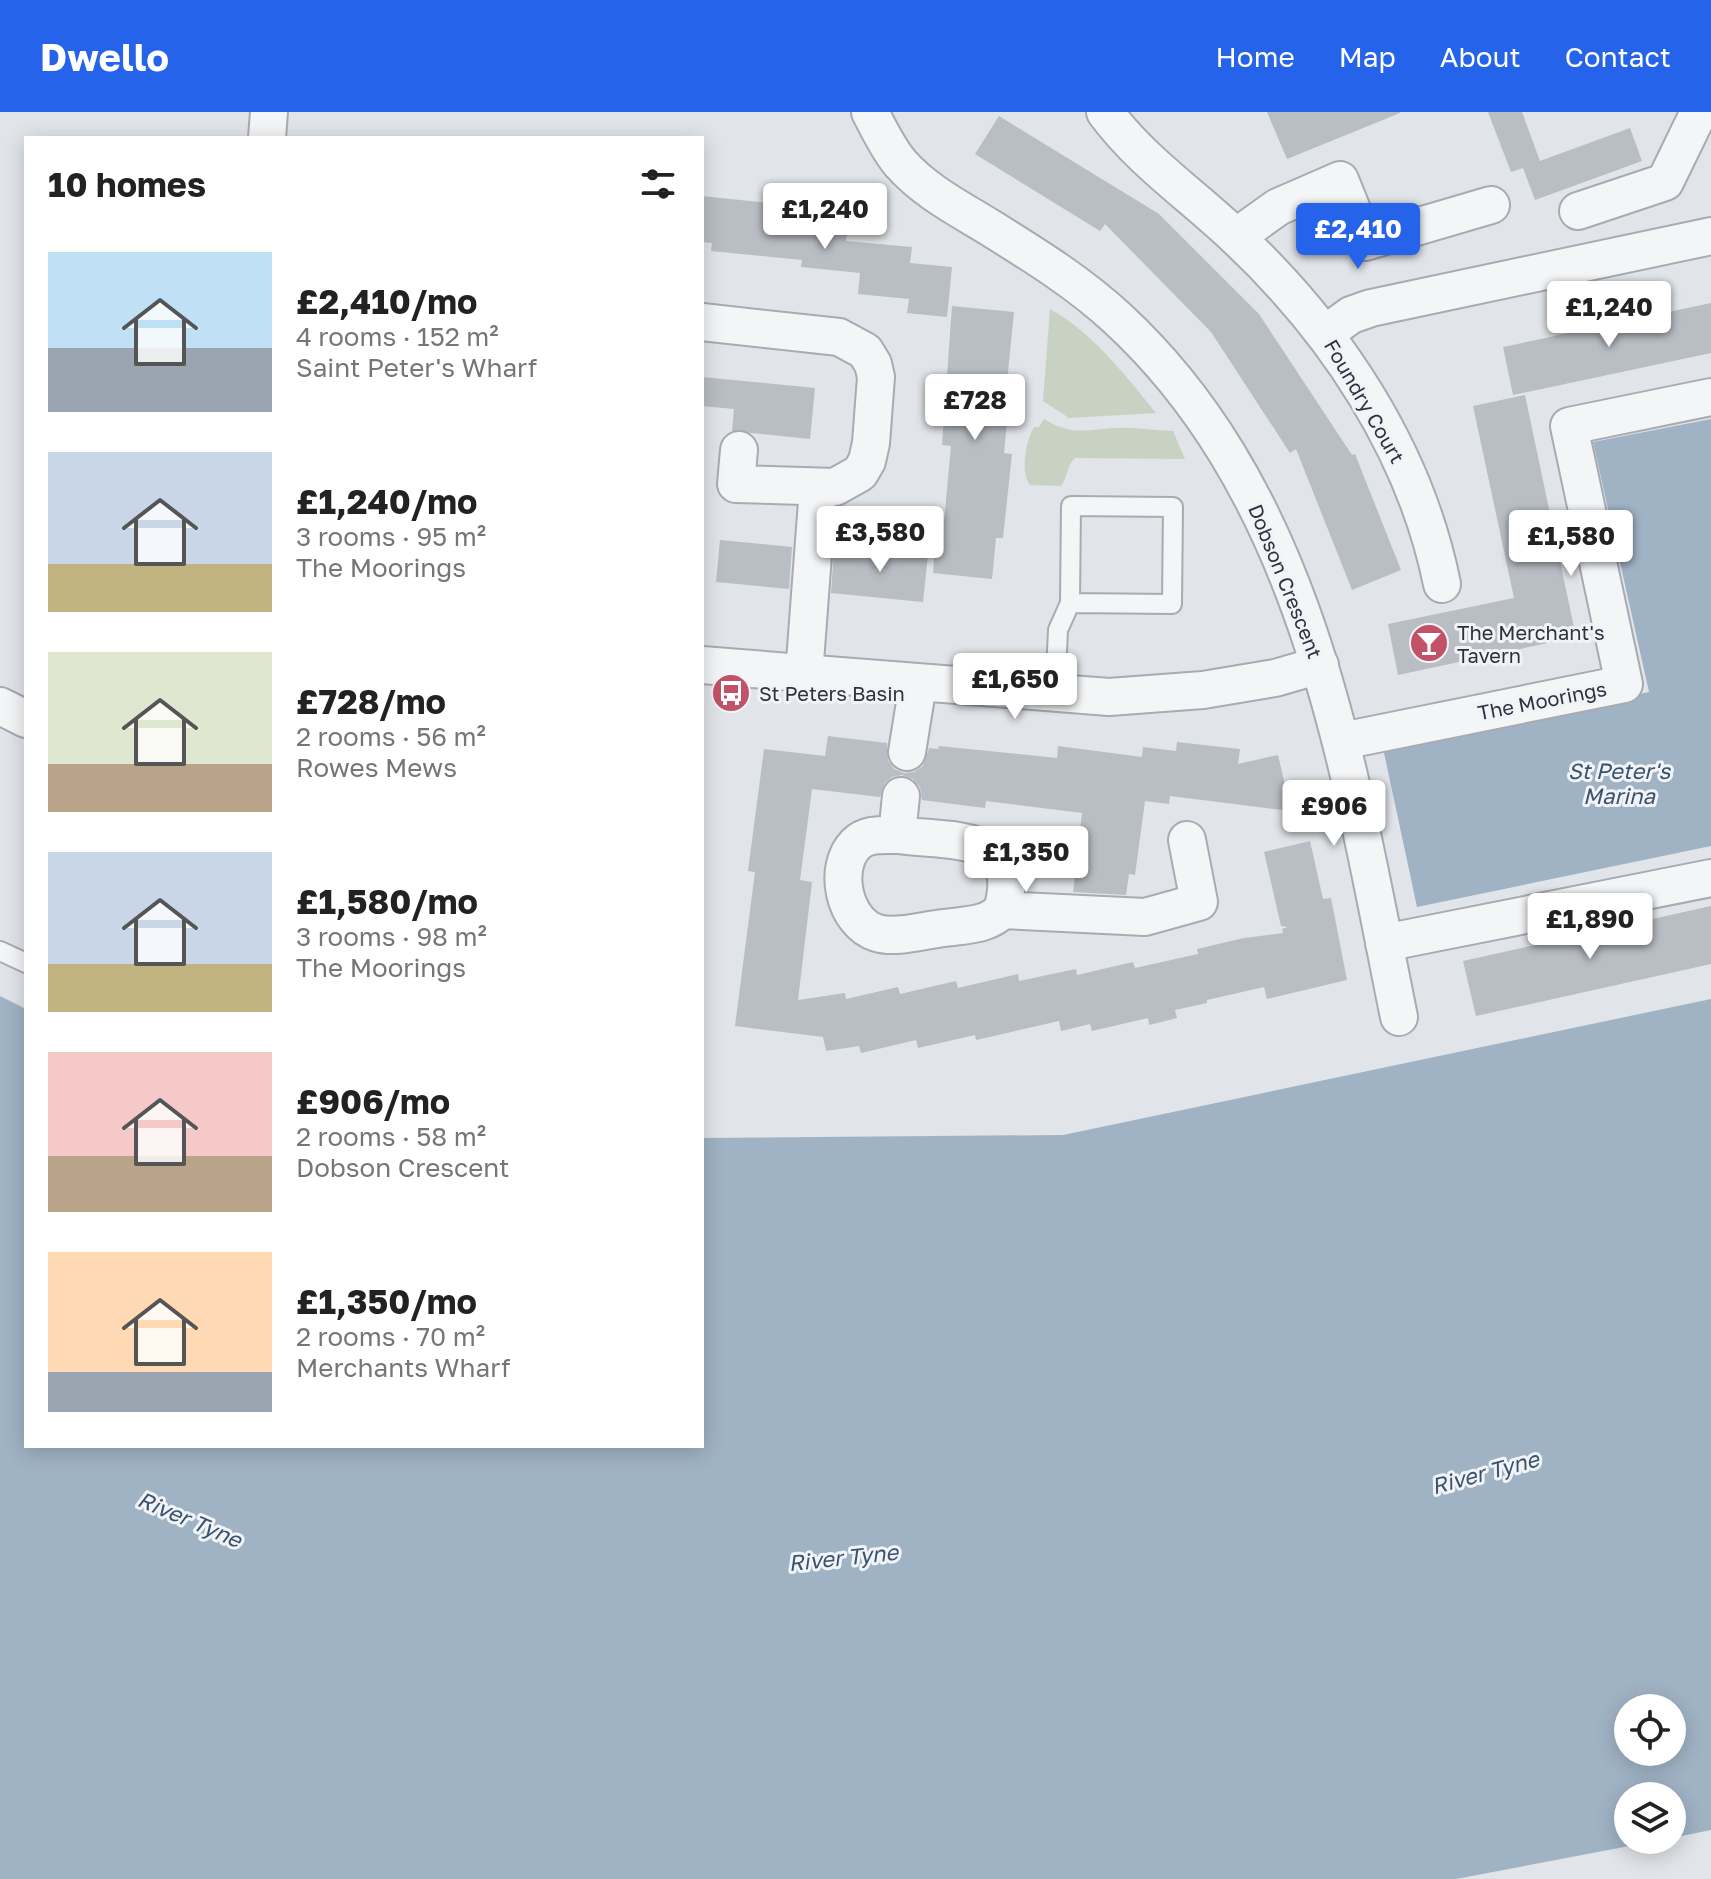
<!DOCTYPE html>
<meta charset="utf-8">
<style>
:root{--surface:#fff;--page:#f6f6f6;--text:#222;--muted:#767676;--accent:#2563eb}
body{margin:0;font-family:"Golos Text",sans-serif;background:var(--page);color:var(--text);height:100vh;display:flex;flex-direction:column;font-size:30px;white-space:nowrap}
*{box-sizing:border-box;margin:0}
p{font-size:26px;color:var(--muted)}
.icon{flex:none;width:44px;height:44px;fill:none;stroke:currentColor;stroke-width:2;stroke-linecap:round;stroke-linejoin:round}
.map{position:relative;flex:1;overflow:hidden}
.sheet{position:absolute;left:24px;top:24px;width:680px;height:1312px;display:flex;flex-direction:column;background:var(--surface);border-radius:0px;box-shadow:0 4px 20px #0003}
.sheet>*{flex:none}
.buttons{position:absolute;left:1614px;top:1582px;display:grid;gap:16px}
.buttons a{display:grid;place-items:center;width:72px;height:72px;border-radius:50%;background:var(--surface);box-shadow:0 4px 20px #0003;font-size:40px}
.price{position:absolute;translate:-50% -68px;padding:0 18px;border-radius:8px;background:#fff;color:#222;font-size:26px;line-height:52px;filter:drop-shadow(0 2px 4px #0008)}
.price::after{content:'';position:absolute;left:50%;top:48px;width:24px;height:18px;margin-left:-12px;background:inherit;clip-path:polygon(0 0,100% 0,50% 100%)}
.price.selected{background:var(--accent);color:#fff}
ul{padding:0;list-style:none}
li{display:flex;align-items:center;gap:24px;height:200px;padding:0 24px}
li span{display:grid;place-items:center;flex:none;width:224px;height:160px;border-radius:0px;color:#555}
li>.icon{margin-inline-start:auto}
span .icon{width:96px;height:96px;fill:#fffc;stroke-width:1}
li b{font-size:34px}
h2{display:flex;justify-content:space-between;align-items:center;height:96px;padding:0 24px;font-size:34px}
header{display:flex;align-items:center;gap:48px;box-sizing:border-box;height:112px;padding:0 40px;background:var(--accent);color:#fff}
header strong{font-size:38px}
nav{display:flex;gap:44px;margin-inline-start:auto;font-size:28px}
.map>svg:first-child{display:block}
.green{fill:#c7d2c3}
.water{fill:#a0b3c5;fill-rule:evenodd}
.building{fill:#b9bec5}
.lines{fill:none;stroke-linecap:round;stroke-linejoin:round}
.lane-casing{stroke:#a7abb2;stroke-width:22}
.street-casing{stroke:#a7abb2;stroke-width:40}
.lane{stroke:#f4f5f7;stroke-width:18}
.street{stroke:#f4f5f7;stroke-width:36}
.labels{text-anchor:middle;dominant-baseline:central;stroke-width:6;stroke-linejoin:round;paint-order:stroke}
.street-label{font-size:20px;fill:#2b333f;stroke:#f1f3f6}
.poi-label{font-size:20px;fill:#2b333f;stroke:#f1f3f6;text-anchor:start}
.water-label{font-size:22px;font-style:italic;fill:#39536f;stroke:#f1f3f6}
</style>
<header>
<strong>Dwello</strong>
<nav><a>Home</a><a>Map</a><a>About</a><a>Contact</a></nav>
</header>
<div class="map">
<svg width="1711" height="1767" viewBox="0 0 1711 1767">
<rect width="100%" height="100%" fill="#e1e4e8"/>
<g class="green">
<path d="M1050,197C1093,221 1125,263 1156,301L1069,306L1043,289Z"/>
<path d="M1044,307C1078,328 1093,314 1129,316C1143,316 1158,319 1173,319L1185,347L1075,346C1067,353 1068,364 1061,374L1030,373C1020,359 1026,329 1034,315H1039Z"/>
</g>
<g class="water">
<path d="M1711,307V734L1417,795L1383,636L1649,580L1593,330Z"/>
<path d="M0,884L26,897V1334H702V1026L1063,1023L1711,887V1718L1672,1726V1684H1628V1728H1661L1456,1767H0ZM1628,1596H1672V1640H1628Z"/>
</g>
<g class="building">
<path d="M1267,0H1400V1L1287,47Z"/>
<path d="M1488,0H1522L1540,49L1529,53L1630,16L1642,49L1535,88L1523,56L1511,60Z"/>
<path d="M999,4L1159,102L1259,202L1352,343L1355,342L1401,458L1352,478L1296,337L1290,341L1211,220L1105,112L1100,119L975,42Z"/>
<path d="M702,84L805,95L804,106L848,111L846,129L912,135L910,151L952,155L947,205L907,201L909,187L858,182L860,161L801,155L802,148L711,139L712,131L702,130Z"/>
<path d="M1711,191V241L1513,283L1503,235Z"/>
<path d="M952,194L1014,200L1004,300H1008L1004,341L1012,342L1003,426H996L992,467L933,461L936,420L943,421L951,334L942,333Z"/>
<path d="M702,265L815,276L810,327L732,319L734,297L702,294Z"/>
<path d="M1525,283L1576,525L1398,563L1388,512L1514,486L1473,294Z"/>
<path d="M720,428L792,435L789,477L716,470Z"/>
<path d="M844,435L928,443L923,490L831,481L834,439L844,440Z"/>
<path d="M828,624L887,631L888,648L894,657L904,661L914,660L923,654L929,636L938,637L939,634L1057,646L1058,634L1142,645L1143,635L1176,639L1177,630L1240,637L1238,652L1278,643L1291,699L1170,684L1169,692L1145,689L1135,763L1129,762L1126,783L1073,780L1082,701L986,689L985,696L922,688L920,675L913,667L902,663L892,665L885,671L880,685L812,677L800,768L812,770L798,888L845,881L846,887L898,875L900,882L956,869L958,876L1018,862L1019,869L1076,857L1077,863L1133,850L1135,856L1198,842L1197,837L1244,826L1283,821L1282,817L1288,815L1281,814L1264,740L1310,729L1323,787L1331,786L1347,868L1267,887L1264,875L1207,888V891L1175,898L1177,906L1149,913L1148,906L1092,919L1090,912L1061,919L1059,909L976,928L975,923L918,936L916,928L861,941L859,934L826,939L823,925L735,914L755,760L748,759L764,637L825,644Z"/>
<path d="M1711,794V852L1476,904L1463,849Z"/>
</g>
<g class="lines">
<g class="lane-casing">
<g id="lane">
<path d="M1055,582L1058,518L1070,491L1071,394L1173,395L1172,492L1070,491"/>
<path d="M0,839L26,851"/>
</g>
</g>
<g class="street-casing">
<g id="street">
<path d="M870,0C879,17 888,37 901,52C925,79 958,96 989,115C1034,143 1078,170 1117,206C1311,385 1349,659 1399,905"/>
<path d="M1105,0C1141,49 1193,84 1237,126C1335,218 1415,338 1442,472"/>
<path d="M267,26L269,0"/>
<path d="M1578,99L1665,70L1699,0"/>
<path d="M1236,125L1278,95L1340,68L1365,130L1491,93"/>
<path d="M702,210L839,225L865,239L873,252L876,265L871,331L867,349L860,361L835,375L736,372L739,338"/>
<path d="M1326,221L1351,203L1371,196L1711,124"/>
<path d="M702,553L1109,585L1203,578L1275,566L1320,553"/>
<path d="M804,563L818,376"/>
<path d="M0,594L26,607"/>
<path d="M1342,629L1624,572L1569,314L1711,285"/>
<path d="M907,640L918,572"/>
<path d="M897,723C883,723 867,721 856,732C832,756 844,811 877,821C896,827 924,818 944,816C964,813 988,814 1002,798C1025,720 951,730 897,723L901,684"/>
<path d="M1002,798L1145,805L1199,790L1187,728"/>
<path d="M1384,831L1711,766"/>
</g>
</g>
<use href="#lane" class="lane"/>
<use href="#street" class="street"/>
</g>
<defs>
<g id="bar-disc" transform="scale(2)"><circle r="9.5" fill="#c15267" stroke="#f1f3f6"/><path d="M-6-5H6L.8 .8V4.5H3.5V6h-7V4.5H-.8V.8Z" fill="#fff"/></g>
<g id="bus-disc" transform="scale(2)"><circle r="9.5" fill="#c15267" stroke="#f1f3f6"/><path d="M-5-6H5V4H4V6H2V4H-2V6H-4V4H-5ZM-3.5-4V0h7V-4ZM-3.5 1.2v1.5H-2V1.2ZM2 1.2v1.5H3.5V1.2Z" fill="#fff"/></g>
</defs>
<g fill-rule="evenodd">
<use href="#bar-disc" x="1429" y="531"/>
<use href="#bus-disc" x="731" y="581"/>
</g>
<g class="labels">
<g class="street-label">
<text transform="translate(1365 289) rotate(60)">Foundry Court</text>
<text transform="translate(1286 469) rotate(68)">Dobson Crescent</text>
<text transform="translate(1542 588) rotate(-11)">The Moorings</text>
</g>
<g class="poi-label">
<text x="1457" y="520">The Merchant's<tspan x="1457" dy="23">Tavern</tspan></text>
<text x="759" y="581">St Peters Basin</text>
</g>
<g class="water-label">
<text x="1619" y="658">St Peter's<tspan x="1619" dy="25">Marina</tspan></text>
<text transform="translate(1485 1360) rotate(-15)">River Tyne</text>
<text transform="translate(190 1407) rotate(23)">River Tyne</text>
<text transform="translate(843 1445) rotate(-6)">River Tyne</text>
</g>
</g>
</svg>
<div class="buttons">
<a><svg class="icon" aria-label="locate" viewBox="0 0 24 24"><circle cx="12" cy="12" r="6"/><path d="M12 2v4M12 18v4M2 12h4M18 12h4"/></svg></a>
<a><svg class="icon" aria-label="layers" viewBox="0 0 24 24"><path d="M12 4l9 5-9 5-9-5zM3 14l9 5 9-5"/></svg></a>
</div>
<b class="price" style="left:825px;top:139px">£1,240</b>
<b class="price selected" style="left:1358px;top:159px">£2,410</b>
<b class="price" style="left:1609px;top:237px">£1,240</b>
<b class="price" style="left:975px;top:330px">£728</b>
<b class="price" style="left:880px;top:462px">£3,580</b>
<b class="price" style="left:1571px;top:466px">£1,580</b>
<b class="price" style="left:1015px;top:609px">£1,650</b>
<b class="price" style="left:1334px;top:736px">£906</b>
<b class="price" style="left:1026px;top:782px">£1,350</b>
<b class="price" style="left:1590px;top:849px">£1,890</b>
<section class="sheet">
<h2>10 homes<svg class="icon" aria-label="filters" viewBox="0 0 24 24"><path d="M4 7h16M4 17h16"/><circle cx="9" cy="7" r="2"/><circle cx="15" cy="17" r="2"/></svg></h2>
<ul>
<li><span style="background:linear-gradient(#bfe0f5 60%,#9aa5b1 0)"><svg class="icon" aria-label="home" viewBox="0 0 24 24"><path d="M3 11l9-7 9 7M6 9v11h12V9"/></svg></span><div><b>£2,410/mo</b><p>4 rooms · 152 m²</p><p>Saint Peter's Wharf</p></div></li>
<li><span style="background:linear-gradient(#c9d6e8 70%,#c2b280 0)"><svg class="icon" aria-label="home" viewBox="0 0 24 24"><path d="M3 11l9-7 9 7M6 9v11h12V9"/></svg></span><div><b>£1,240/mo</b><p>3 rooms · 95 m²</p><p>The Moorings</p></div></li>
<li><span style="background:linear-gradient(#dfe7d0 70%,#b9a48a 0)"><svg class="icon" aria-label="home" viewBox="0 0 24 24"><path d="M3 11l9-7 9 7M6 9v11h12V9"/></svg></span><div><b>£728/mo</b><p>2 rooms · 56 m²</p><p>Rowes Mews</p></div></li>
<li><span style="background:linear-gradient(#c9d6e8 70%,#c2b280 0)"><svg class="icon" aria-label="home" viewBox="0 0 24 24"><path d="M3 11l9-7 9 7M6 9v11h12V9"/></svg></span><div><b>£1,580/mo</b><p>3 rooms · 98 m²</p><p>The Moorings</p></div></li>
<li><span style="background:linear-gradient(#f6c9c9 65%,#b9a48a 0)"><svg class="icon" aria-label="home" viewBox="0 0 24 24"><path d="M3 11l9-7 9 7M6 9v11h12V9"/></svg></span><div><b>£906/mo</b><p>2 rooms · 58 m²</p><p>Dobson Crescent</p></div></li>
<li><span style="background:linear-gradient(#ffd9b3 75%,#9aa5b1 0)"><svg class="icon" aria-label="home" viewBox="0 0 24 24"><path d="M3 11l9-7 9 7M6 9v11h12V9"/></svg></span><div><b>£1,350/mo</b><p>2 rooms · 70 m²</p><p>Merchants Wharf</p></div></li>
</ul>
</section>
</div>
